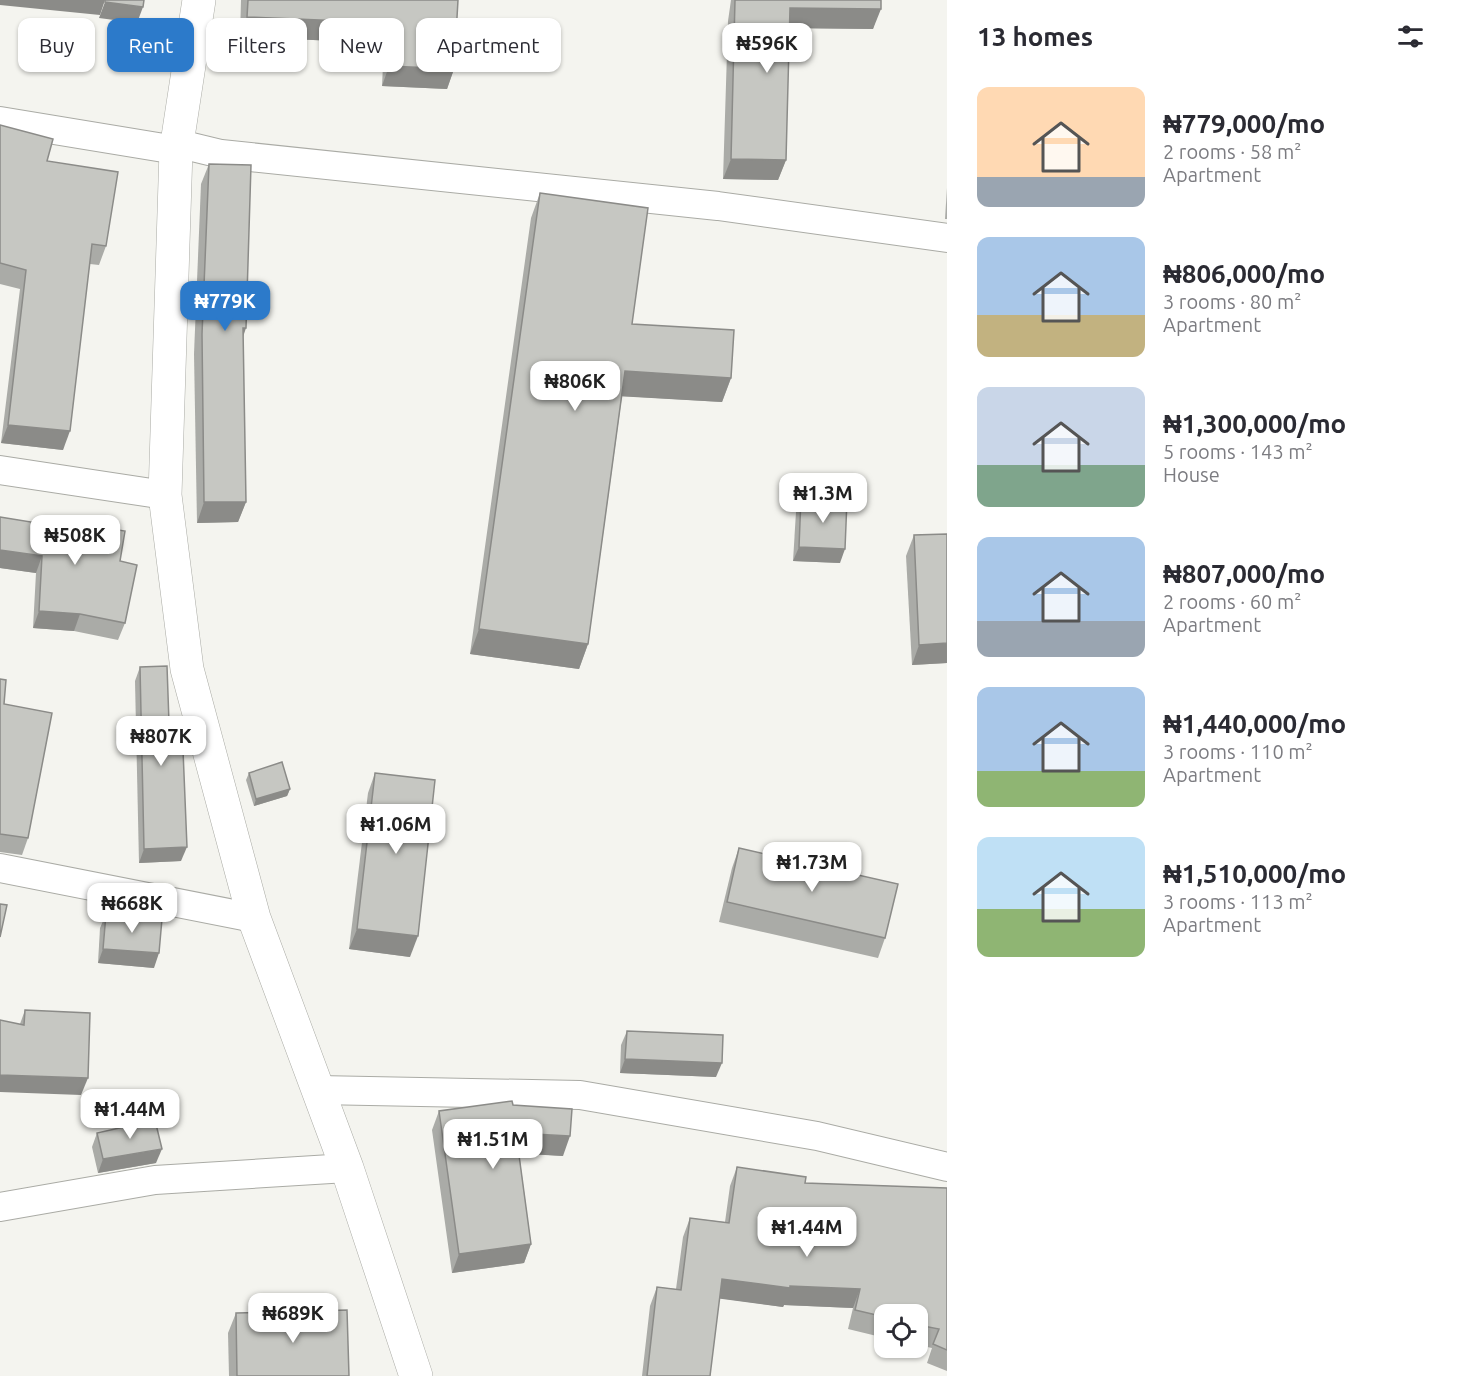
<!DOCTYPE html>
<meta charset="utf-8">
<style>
:root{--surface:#fff;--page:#f2f2f3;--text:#2b2b33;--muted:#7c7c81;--accent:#2c7aca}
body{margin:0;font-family:Ubuntu,sans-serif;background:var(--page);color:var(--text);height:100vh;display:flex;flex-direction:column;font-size:22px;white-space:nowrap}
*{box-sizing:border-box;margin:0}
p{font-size:20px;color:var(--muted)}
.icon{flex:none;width:33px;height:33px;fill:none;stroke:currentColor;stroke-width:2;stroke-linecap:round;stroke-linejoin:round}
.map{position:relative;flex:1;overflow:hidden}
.panel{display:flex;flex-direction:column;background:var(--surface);width:510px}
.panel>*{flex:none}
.banner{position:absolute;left:18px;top:18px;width:570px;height:54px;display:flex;gap:12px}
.tools{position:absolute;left:874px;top:1304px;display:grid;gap:12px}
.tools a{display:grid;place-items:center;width:54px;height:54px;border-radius:12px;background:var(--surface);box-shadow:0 2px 4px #0004;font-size:30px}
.price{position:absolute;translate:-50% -51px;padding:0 14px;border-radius:12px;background:#fff;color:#222;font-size:20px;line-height:39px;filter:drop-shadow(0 2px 3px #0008)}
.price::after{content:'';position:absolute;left:50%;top:36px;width:18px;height:14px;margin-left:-9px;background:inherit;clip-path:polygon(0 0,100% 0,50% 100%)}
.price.current{background:var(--accent);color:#fff}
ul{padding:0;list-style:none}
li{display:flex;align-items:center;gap:18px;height:150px;padding:0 30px}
li span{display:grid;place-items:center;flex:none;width:168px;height:120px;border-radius:12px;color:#555}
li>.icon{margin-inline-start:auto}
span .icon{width:72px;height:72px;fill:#fffc;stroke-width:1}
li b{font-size:26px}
h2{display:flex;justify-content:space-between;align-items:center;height:72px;padding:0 30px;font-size:26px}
.chip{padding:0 21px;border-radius:12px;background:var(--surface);box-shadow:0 2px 4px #0004;font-size:21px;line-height:54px}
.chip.current{background:var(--accent);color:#fff}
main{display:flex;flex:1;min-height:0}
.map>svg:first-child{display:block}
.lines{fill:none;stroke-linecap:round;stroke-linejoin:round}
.minor-casing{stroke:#aaaba5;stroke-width:30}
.tertiary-casing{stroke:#aaaba5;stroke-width:34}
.minor{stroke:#fff;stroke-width:28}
.tertiary{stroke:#fff;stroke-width:33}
.wall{fill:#aaaba7}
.shaded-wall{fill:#8b8b88}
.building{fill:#c6c7c2;stroke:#8b8b88;stroke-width:1.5}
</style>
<main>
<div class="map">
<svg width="947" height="1376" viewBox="0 0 947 1376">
<rect width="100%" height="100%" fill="#f4f4ef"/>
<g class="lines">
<g class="minor-casing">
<g id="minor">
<path d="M0,121L176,150L188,146L221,154L718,206L947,238"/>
<path d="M0,470L165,495"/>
<path d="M0,868L254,918"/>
<path d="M318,1090L580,1095L817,1136L947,1167"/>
<path d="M0,1207L155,1180L347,1168"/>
</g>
</g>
<g class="tertiary-casing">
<path id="tertiary" d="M199,0L176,150L165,495L187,669L254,918L347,1168L416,1376"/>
</g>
<use href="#minor" class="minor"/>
<use href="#tertiary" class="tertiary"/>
</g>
<g class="wall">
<path d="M241,0H458L454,69L447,89L382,86L384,43L240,37Z"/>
<path d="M731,0H881L873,29L789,28L786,160L778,180L723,179L728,21Z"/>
<path d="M0,125L47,161L106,246L99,265L90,264L63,450L1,443L20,289L0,284Z"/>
<path d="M209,164L243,338L246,502L238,522L197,523L194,354L201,184Z"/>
<path d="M947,188V219H945Z"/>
<path d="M540,193L632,324L731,378L722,402L622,396L588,644L579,669L470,654L531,218Z"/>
<path d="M801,498L840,563L793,561L796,512Z"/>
<path d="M0,517L48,525L50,519L120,561L125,623L118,640L74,631L33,628L36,573L0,568Z"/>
<path d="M914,535L947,663L912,665L906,556Z"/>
<path d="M140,667L170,751L181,861L139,863L135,681Z"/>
<path d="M0,679L28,838L22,855L0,852Z"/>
<path d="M249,773L290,789L287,796L254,806L246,780Z"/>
<path d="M375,773L410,957L349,949L368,793Z"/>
<path d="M739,848L885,938L878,958L719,922L732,868Z"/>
<path d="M106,914L154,968L98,963L100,928Z"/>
<path d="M25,1010L81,1095L20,1024Z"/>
<path d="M627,1031L716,1077L620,1073L621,1045Z"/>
<path d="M513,1105L563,1156L519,1153L531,1244L524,1263L452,1273L432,1130L439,1111Z"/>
<path d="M97,1133L156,1163L98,1173L92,1147Z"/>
<path d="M737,1167L805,1183L947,1188V1371L927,1363L932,1348L918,1345V1314H885V1338L848,1329L853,1308L784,1305L783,1307L719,1298L710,1376H642L650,1306L657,1287L676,1289L683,1237L690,1218L725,1222L730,1186Z"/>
<path d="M236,1313L349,1376H229L228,1333Z"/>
</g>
<g class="shaded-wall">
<path d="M0,0H105L100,15L0,5Z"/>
<path d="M105,2L143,7L137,23L99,18Z"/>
<path d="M790,8L881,9L873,29L782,28Z"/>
<path d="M247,17L391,23L384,43L240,37Z"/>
<path d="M389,66L454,69L447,89L382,86Z"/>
<path d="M731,159L786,160L778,180L723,179Z"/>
<path d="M243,328H246L239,349Z"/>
<path d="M625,371L731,378L722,402L616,396Z"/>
<path d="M8,425L70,431L63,450L1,443Z"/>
<path d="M204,502H246L238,522L197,523Z"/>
<path d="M799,547L845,549L840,563L793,561Z"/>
<path d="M0,550L42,556L36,573L0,568Z"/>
<path d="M39,611L80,614L74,631L33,628Z"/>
<path d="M479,629L588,644L579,669L470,654Z"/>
<path d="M947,643V663L912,665L919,645Z"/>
<path d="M290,789L287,796L254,806L256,799Z"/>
<path d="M187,847L181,861L139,863L144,849Z"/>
<path d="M357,929L418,936L410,957L349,949Z"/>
<path d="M103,949L159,953L154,968L98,963Z"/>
<path d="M625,1059L722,1063L716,1077L620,1073Z"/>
<path d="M0,1075L88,1078L81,1095L0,1092Z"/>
<path d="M516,1133L570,1136L563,1156L509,1153Z"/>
<path d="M162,1149L156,1163L98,1173L103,1159Z"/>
<path d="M531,1244L524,1263L452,1273L459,1254Z"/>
<path d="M722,1279L790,1286L860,1289L853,1308L784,1305L783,1307L715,1298Z"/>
</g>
<g class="building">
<path d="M105,0H144L143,7L105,2Z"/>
<path d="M248,0H458L454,69L389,66L391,23L247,17Z"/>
<path d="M735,0H881V9L790,8L786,160L731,159Z"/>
<path d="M0,125L53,139L47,161L118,172L106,246L92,244L70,431L8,425L26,270L0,263Z"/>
<path d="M209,164L251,165L246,328H243L246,502H204L202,334Z"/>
<path d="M540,193L648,208L632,324L734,330L731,378L625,371L588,644L479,629Z"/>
<path d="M801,498L847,500L845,549L799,547Z"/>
<path d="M0,517L49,525L50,519L125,531L120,561L137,565L125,623L80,614L39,611L42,556L0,550Z"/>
<path d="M947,534V643L919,645L914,535Z"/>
<path d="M167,666L170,751L183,750L187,847L144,849L140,667Z"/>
<path d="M0,679L6,680L4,704L52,713L28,838L0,834Z"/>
<path d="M282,762L290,789L256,799L249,773Z"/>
<path d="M375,773L435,780L418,936L357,929Z"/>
<path d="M739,848L898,884L885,938L727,902Z"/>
<path d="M0,904L7,905L0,937Z"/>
<path d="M106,914L162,919L159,953L103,949Z"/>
<path d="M25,1010L90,1013L88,1078L0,1075V1020L24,1025Z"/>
<path d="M627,1031L723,1035L722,1063L625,1059Z"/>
<path d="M512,1101L513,1105L572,1109L570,1136L516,1133L531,1244L459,1254L439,1111Z"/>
<path d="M155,1120L162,1149L103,1159L97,1133Z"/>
<path d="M737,1167L806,1177L805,1183L947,1188V1350L933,1344L939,1329L918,1325V1314H885V1317L855,1310L860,1289L790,1286V1288L722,1279L710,1376H647L657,1287L681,1290L690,1218L729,1223Z"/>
<path d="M347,1310L349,1376H237L236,1313Z"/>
</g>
</svg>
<div class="tools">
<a><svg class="icon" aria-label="locate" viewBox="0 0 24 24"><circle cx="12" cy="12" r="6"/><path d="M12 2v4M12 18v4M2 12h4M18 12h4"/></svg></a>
</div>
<b class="price" style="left:767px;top:74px">₦596K</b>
<b class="price current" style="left:225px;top:332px">₦779K</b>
<b class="price" style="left:575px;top:412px">₦806K</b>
<b class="price" style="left:823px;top:524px">₦1.3M</b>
<b class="price" style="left:75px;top:566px">₦508K</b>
<b class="price" style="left:161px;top:767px">₦807K</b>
<b class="price" style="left:396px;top:855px">₦1.06M</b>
<b class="price" style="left:812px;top:893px">₦1.73M</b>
<b class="price" style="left:132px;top:934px">₦668K</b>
<b class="price" style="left:130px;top:1140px">₦1.44M</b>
<b class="price" style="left:493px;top:1170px">₦1.51M</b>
<b class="price" style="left:807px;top:1258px">₦1.44M</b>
<b class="price" style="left:293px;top:1344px">₦689K</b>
<div class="banner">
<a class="chip">Buy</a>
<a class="chip current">Rent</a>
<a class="chip">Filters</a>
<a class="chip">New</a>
<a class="chip">Apartment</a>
</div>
</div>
<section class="panel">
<h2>13 homes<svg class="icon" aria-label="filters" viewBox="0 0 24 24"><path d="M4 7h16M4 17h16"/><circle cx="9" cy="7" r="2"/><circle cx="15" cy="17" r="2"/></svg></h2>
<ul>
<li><span style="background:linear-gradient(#ffd9b3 75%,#9aa5b1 0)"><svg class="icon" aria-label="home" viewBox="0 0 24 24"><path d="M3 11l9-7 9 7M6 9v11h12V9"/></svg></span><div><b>₦779,000/mo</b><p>2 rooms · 58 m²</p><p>Apartment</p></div></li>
<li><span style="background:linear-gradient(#a9c7e8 65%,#c2b280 0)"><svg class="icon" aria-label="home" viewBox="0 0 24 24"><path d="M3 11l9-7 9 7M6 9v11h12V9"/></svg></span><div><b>₦806,000/mo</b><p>3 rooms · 80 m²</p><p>Apartment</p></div></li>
<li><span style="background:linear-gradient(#c9d6e8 65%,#7fa58c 0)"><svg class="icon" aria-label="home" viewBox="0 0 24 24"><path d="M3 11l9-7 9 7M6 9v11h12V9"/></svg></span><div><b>₦1,300,000/mo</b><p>5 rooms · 143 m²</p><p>House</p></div></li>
<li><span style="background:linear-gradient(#a9c7e8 70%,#9aa5b1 0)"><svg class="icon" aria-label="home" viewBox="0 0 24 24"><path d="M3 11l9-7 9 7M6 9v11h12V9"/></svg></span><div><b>₦807,000/mo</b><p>2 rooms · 60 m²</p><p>Apartment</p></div></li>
<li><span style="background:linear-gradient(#a9c7e8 70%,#8fb573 0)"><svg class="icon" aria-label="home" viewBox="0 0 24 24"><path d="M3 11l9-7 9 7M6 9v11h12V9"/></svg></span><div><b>₦1,440,000/mo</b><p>3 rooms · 110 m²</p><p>Apartment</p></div></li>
<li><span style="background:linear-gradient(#bfe0f5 60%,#8fb573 0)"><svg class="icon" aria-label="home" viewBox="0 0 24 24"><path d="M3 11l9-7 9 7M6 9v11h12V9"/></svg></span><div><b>₦1,510,000/mo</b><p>3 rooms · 113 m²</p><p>Apartment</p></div></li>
</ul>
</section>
</main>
